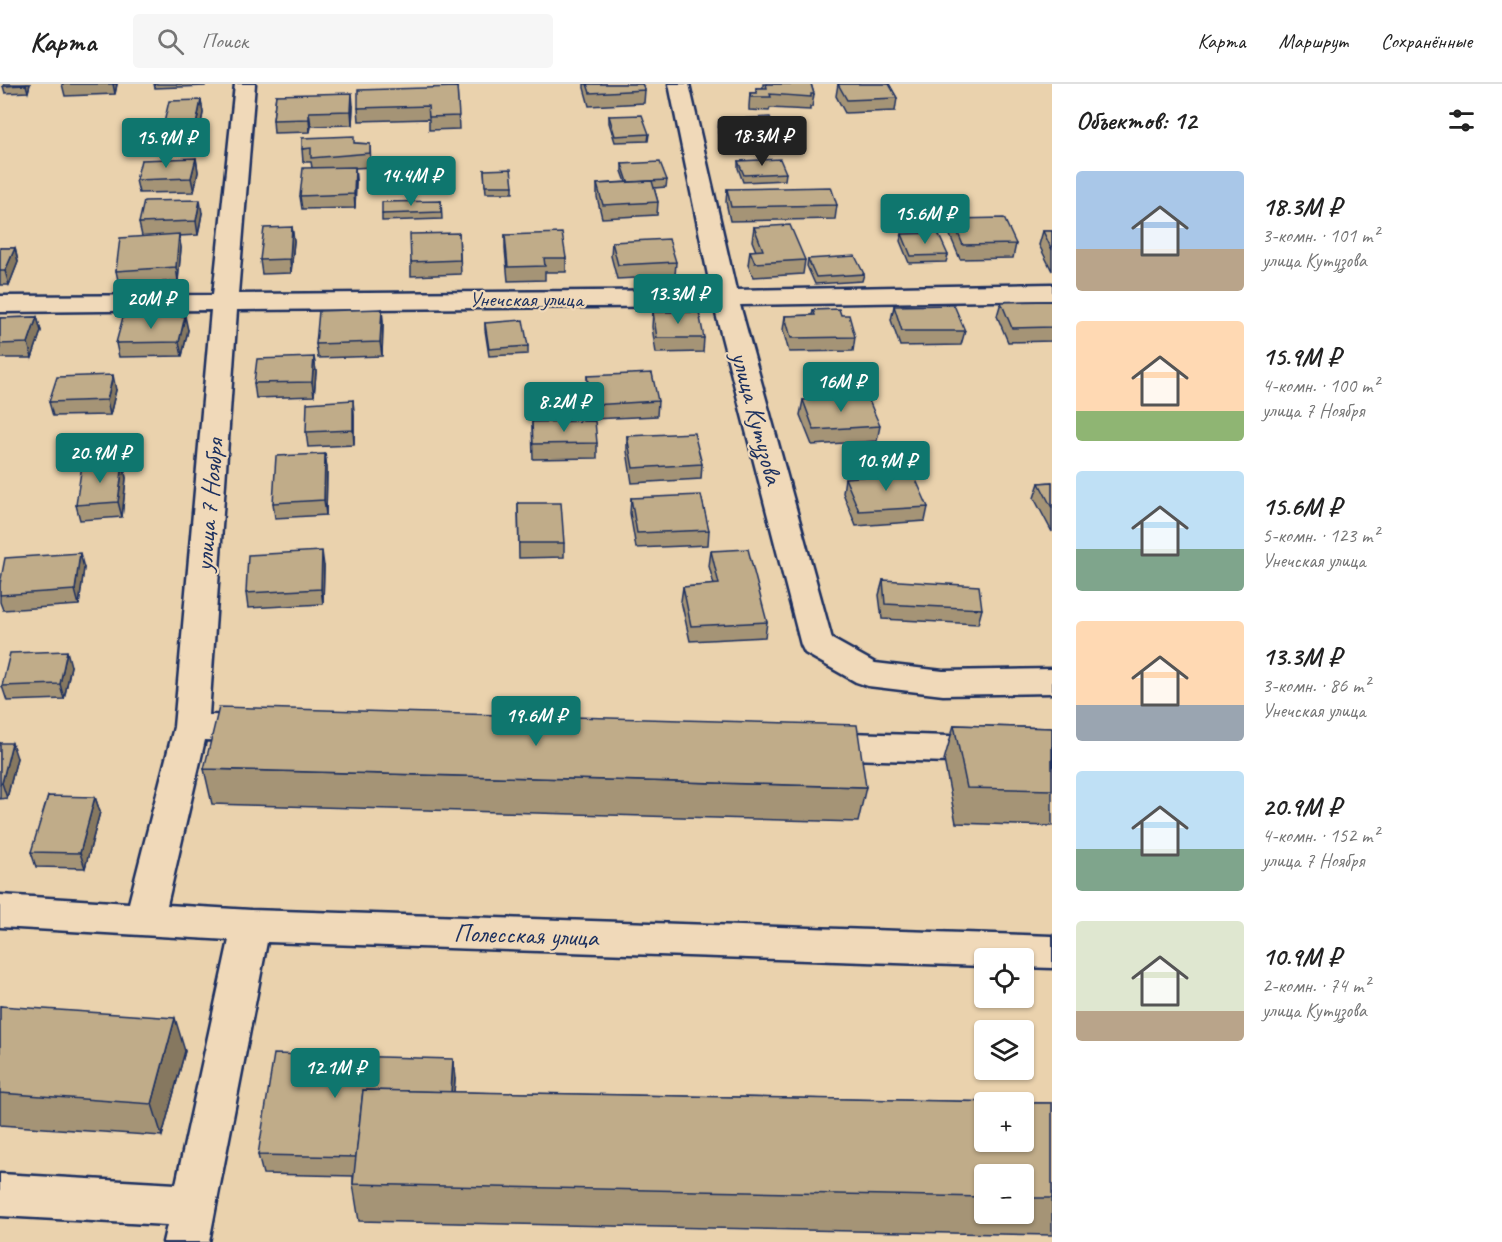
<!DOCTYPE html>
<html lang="ru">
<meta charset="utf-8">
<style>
:root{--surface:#fff;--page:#f6f6f6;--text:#222;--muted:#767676;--line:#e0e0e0;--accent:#0f766e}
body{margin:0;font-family:Caveat,sans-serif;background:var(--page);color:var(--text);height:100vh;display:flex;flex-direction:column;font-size:22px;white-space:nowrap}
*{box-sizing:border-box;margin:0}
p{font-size:20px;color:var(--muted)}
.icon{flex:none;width:33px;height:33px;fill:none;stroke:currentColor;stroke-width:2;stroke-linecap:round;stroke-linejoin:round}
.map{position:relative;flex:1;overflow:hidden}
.drawer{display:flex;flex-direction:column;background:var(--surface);width:450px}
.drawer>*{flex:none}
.controls{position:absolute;left:974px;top:864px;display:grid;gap:12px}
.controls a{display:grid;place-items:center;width:60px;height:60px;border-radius:6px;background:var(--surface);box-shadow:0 2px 4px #0004;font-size:30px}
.price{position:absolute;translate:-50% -51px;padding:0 14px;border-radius:6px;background:var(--accent);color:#fff;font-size:20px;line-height:39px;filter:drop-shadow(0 2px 3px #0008)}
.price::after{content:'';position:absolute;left:50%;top:36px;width:18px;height:14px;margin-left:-9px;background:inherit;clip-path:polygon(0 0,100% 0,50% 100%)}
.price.selected{background:#222;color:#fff}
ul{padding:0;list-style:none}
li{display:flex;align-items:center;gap:18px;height:150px;padding:0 24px}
li span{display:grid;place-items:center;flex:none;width:168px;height:120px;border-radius:6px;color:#555}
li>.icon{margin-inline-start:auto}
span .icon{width:72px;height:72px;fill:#fffc;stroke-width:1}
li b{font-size:26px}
h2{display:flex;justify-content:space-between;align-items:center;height:72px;padding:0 24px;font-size:26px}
header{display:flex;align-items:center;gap:36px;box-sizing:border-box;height:84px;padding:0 30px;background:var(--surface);border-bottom:2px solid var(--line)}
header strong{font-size:28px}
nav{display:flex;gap:33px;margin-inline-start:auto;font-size:21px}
.search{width:420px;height:54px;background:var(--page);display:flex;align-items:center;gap:15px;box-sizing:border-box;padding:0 21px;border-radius:6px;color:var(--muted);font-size:22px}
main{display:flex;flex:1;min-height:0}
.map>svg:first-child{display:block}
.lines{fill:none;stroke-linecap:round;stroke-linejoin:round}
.minor-casing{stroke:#1b2f5e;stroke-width:5}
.minor{fill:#f0d9b9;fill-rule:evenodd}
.wall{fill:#a59476;stroke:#1b2f5e;stroke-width:1.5;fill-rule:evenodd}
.shaded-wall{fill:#867860;stroke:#1b2f5e;stroke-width:1.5}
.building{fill:#c0ac89;stroke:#1b2f5e;stroke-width:1.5}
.labels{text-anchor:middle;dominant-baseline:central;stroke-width:4.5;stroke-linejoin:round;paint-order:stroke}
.far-street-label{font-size:22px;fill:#1b2f5e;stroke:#f0d9b9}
.street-label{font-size:26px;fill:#1b2f5e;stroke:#f0d9b9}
</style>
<header>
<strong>Карта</strong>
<div class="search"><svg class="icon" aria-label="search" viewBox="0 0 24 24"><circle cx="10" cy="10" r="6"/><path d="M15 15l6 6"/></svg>Поиск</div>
<nav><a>Карта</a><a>Маршрут</a><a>Сохранённые</a></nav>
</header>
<main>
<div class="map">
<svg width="1052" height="1158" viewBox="0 0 1052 1158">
<rect width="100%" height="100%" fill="#ead2ad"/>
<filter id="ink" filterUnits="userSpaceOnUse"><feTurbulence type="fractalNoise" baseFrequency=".0167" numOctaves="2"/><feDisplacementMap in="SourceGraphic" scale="12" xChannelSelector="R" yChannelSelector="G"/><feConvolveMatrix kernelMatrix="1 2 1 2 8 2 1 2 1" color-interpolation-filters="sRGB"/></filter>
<g filter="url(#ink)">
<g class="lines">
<g class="minor-casing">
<g id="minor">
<path d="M235,0H255L238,210L711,206L669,0H689L736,206L1052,200V216L740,221L832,555L875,579L943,587L1052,585V609L943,611L868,602L856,598L805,569L801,561L714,222L237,226L209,631L259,632L271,636L276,645L271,654L259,658L205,656L167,821L251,826L1052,852V884L1023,883V874H984V882L267,858L209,1158H163L167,1141L0,1132V1090L176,1100L229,856L0,843V811L129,819L174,643L211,226L0,228V212L213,211Z"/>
<path d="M814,648L1052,655V681L814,674L802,670L797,661L802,652Z"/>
</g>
</g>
<use href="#minor" class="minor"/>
</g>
<g class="wall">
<path d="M30,0L28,8L5,9L3,2Z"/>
<path d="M62,0H117L115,10L65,12Z"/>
<path d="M154,0H205V2L155,4Z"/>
<path d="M584,0H642L645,6L644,19L589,22L584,4Z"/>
<path d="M763,0H811L814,10L812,23H810V26L770,24L769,27L749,26V22L750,9H756V4H763Z"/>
<path d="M838,0H889L897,14L895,27L845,29L836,12Z"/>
<path d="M457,3L459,45L429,46V35L359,37L358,24Z"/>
<path d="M276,11L353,22L352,41L311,42L310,48L274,49L273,36Z"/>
<path d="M201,16L203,29L196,65H163L161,52Z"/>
<path d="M609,32L649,50L648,57L615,58L609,39Z"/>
<path d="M719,36L779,52L777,65L726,68L718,49Z"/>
<path d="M354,59L370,60L371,83L355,84L356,97L355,124L302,125L300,112L312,84L311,78H303L302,65Z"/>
<path d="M196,74L198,88L194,108L139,109L136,96Z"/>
<path d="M738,77L786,89L785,96L743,98L738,84Z"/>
<path d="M622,80L667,96L666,103L654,104L658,118L657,131L602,134L597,113V100L626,98L622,87Z"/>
<path d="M484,86L513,102V109H486Z"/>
<path d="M727,105L837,121L835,135L730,137L726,118Z"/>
<path d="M441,117L442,135L382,137V130Z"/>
<path d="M202,129L198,151L179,152L181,164L178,197L119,201L116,187L142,152L139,139Z"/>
<path d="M952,135L1016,160L1013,174L960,175L949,149Z"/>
<path d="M292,143L294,157L291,189L262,190L260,176Z"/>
<path d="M754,143L805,176L803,190L753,193L748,181L750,167H756L752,157Z"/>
<path d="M1043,147H1052V187L1039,161Z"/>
<path d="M459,149L461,190L411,192V178Z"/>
<path d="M902,150L948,171L946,178L909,179L900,157Z"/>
<path d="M505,151L566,174V188H545V196L508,197L505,165Z"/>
<path d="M612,158L676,178L675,192L617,195L611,172Z"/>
<path d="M0,164H15L18,178L9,201H0Z"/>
<path d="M808,175L864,190L862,197L815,200L807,182Z"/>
<path d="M1052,217V257L1008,258L997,232L1001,218Z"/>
<path d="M894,222L965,247L961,261L900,262L891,236Z"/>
<path d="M382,225L383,240L382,272L318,274L316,260Z"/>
<path d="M813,226L841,231L855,253L853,267L789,268L783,246L785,232L812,231Z"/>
<path d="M653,228L704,254L703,268L656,269L652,243Z"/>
<path d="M37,233L41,247L32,274H0V234Z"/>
<path d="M485,239L528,262V270L489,272L485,246Z"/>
<path d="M188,246L182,272L119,273L116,259Z"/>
<path d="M314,273L316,288L314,312L256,314L254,299Z"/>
<path d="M587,292L658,317L657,332L592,335L587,306Z"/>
<path d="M116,306L110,331L53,332L49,318Z"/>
<path d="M353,316L354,331V361L308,363L306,348Z"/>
<path d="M803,316L880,342L877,357L812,361L800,331Z"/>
<path d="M532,338L597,359V374L533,375Z"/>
<path d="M627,352L702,380L701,395L632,399L627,367Z"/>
<path d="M325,370L327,384L326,431L275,434L273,419Z"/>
<path d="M123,379L126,394L122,433L80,436L76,421Z"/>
<path d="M845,394L928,423L925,437L856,442L843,409Z"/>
<path d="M1052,398V448L1034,414L1039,399Z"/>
<path d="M631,414L709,446L708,461L636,464L630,429Z"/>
<path d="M518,419L564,459V473L519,474Z"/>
<path d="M711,467L767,538L765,553L690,557L681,517L683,503L714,501L709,482Z"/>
<path d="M324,482L323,520L248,524L246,509Z"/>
<path d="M84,484L79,521L3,526L0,518V500Z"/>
<path d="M883,496L982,525L978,540L882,535L879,511Z"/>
<path d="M71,582L64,615L7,617L2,602Z"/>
<path d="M954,641L1052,644V742L956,739L944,676Z"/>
<path d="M0,659L17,674L7,714L0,715Z"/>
<path d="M204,685L866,703L858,738L212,720Z"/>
<path d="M95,713L100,728L85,784L36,783L31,768Z"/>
<path d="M0,922L185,967L162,1052L0,1041Z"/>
<path d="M455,995L454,1008L1052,1019V1151L359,1137L353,1100V1092L263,1090L258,1071ZM984,1090H1023V1130H984Z"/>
</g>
<g class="shaded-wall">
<path d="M27,0H30L28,8L26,1Z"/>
<path d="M113,0H117L115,10Z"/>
<path d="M352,9L353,22L352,41L351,27Z"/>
<path d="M201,16L203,29L196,65L194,51Z"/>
<path d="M309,28L311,42L310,48L309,35Z"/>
<path d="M196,74L198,88L194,108L191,94Z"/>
<path d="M355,83L356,97L355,124L354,110Z"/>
<path d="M200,116L202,129L198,151L196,137Z"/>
<path d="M292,143L294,157L291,189L290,175Z"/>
<path d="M179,150L181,164L178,197L176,183Z"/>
<path d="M15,164L18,178L9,201L5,187Z"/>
<path d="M382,225L383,240L382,272L380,258Z"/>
<path d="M185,232L188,246L182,272L179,258Z"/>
<path d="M37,233L41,247L32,274L28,259Z"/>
<path d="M314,273L316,288L314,312L312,298Z"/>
<path d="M113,291L116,306L110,331L107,316Z"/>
<path d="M353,316L354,331V361L353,346Z"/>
<path d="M325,370L327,384L326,431L324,416Z"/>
<path d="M123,379L126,394L122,433L118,418Z"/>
<path d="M322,467L324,482L323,520L321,505Z"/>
<path d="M80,469L84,484L79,521L75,506Z"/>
<path d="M67,567L71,582L64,615L60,600Z"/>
<path d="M12,659L17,674L7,714L2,699Z"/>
<path d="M95,713L100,728L85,784L80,769Z"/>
<path d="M175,934L185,967L162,1052L152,1020Z"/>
<path d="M453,975L455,995L451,1047L450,1027Z"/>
</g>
<g class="building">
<path d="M4,0H27L26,1L3,2Z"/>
<path d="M587,0H642L645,6L590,9Z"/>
<path d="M766,0H811L814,10H811V13L770,10L771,13H751L750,9H757L756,4H767Z"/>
<path d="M838,0H889L897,14L847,16Z"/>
<path d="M457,3L459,32L429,33L428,22L358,24V6Z"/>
<path d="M352,9L351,27L309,28V35L273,36L276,11Z"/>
<path d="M201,16L194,51L161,52L169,17Z"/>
<path d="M642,31L649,50L615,52L609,32Z"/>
<path d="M770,33L779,52L727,54L719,36Z"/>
<path d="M354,52V59L370,60V69L311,74V64L302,65V54Z"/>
<path d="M196,74L191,94L136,96L141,76Z"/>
<path d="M780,75L786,89L744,91L738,77Z"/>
<path d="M660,78L667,96L628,98L622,80Z"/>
<path d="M355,83L354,110L300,112L303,84Z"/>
<path d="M511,85L513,102H485L484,86Z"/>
<path d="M652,97L658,118L603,121L597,100Z"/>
<path d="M831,103L837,121L731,123L727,105Z"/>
<path d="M200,116L196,137L139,139L144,117Z"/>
<path d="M441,117V128L382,130V118Z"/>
<path d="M1004,134L1016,160L963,161L952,135Z"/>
<path d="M790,141L805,176L755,179L750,167L763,166L754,143Z"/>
<path d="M292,143L290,175L260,176L264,144Z"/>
<path d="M1043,147H1052V166Z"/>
<path d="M459,149L460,176L411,178L410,150Z"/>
<path d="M562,149L566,174H544L545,182L508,183L505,151Z"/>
<path d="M938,149L948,171L911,172L902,150Z"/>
<path d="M179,150L176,183L116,187L120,154Z"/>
<path d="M669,155L676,178L618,181L612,158Z"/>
<path d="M0,164H15L5,187H0Z"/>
<path d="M855,172L864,190L816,193L808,175Z"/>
<path d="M1052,217V243L1012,244L1001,218Z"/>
<path d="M954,221L965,247H902L894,222Z"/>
<path d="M382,225L380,258L316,260L319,227Z"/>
<path d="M839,225L841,231H849L855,253L791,254L785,232L815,231L813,226Z"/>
<path d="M653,228H699L704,254H657Z"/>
<path d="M185,232L179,258L116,259L123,233Z"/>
<path d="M37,233L28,259L0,260V234Z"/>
<path d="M523,236L528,262L489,265L485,239Z"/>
<path d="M314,273L312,298L254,299L257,275Z"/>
<path d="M652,289L658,317L592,321L587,292Z"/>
<path d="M113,291L107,316L49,318L57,293Z"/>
<path d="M867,312L880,342L814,346L803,316Z"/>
<path d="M353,316V346L306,348L307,319Z"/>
<path d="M595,337L597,359L533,360L532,338Z"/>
<path d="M694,349L702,380L633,384L627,352Z"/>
<path d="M325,370L324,416L273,419L276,372Z"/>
<path d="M123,379L118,418L76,421L82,381Z"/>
<path d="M913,389L928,423L859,427L845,394Z"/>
<path d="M1052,398V424L1039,399Z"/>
<path d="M701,411L709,446L637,449L631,414Z"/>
<path d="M518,419H561L564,459H519Z"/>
<path d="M748,465L767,538L691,542L683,503L719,500L711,467Z"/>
<path d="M322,467L321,505L246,509L248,471Z"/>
<path d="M80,469L75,506L0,511V500L5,474Z"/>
<path d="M883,496L979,502L982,525L885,520Z"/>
<path d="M67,567L60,600L2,602L10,569Z"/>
<path d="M219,623L857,641L866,703L204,685Z"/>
<path d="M954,641L1052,644V706L967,704Z"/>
<path d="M0,659H12L2,699L0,700Z"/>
<path d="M48,712L95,713L80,769L31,768Z"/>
<path d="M0,922L175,934L152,1020L0,1009Z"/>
<path d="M274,970L453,975L451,1008L363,1006L356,1073L258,1071Z"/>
<path d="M363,1006L1002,1018H984V1058H1023V1019H1052V1114H1023V1090H984V1113L353,1100Z"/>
</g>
</g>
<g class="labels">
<g class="far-street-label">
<text x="526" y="215">Унечская улица</text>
</g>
<g class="street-label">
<text transform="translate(757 334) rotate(75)">улица Кутузова</text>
<text transform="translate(209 421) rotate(-85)">улица 7 Ноября</text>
<text transform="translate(526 851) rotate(2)">Полесская улица</text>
</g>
</g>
</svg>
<div class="controls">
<a><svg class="icon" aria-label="locate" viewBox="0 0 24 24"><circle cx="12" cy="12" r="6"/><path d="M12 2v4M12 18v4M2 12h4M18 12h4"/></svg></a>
<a><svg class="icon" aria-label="layers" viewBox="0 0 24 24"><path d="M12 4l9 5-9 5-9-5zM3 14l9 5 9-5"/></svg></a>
<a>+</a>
<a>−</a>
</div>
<b class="price selected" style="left:762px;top:83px">18.3M ₽</b>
<b class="price" style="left:166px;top:85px">15.9M ₽</b>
<b class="price" style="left:411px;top:123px">14.4M ₽</b>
<b class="price" style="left:925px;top:161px">15.6M ₽</b>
<b class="price" style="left:678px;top:241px">13.3M ₽</b>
<b class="price" style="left:151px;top:246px">20M ₽</b>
<b class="price" style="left:841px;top:329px">16M ₽</b>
<b class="price" style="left:564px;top:349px">8.2M ₽</b>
<b class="price" style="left:100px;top:400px">20.9M ₽</b>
<b class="price" style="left:886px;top:408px">10.9M ₽</b>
<b class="price" style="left:536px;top:663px">19.6M ₽</b>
<b class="price" style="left:335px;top:1015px">12.1M ₽</b>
</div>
<section class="drawer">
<h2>Объектов: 12<svg class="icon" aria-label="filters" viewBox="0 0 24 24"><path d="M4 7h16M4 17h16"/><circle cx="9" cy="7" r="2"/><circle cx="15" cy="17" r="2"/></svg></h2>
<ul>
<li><span style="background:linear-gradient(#a9c7e8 65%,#b9a48a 0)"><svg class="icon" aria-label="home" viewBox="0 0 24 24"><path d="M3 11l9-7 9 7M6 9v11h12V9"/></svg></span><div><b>18.3M ₽</b><p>3-комн. · 101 m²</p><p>улица Кутузова</p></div></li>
<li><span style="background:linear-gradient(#ffd9b3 75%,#8fb573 0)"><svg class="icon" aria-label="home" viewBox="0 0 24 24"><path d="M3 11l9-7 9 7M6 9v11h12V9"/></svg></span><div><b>15.9M ₽</b><p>4-комн. · 100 m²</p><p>улица 7 Ноября</p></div></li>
<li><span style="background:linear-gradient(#bfe0f5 65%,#7fa58c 0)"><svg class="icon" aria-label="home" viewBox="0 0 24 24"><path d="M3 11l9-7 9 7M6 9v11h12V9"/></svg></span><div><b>15.6M ₽</b><p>5-комн. · 123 m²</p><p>Унечская улица</p></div></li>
<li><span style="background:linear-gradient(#ffd9b3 70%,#9aa5b1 0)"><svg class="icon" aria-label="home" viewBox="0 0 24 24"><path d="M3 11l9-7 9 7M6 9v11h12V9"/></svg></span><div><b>13.3M ₽</b><p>3-комн. · 86 m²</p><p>Унечская улица</p></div></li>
<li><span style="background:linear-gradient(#bfe0f5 65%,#7fa58c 0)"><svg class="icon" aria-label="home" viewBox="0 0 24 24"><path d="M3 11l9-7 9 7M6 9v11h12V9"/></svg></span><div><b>20.9M ₽</b><p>4-комн. · 152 m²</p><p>улица 7 Ноября</p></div></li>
<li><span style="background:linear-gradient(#dfe7d0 75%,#b9a48a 0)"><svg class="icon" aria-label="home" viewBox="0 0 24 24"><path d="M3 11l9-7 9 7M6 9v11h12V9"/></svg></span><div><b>10.9M ₽</b><p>2-комн. · 74 m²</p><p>улица Кутузова</p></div></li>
</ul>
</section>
</main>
